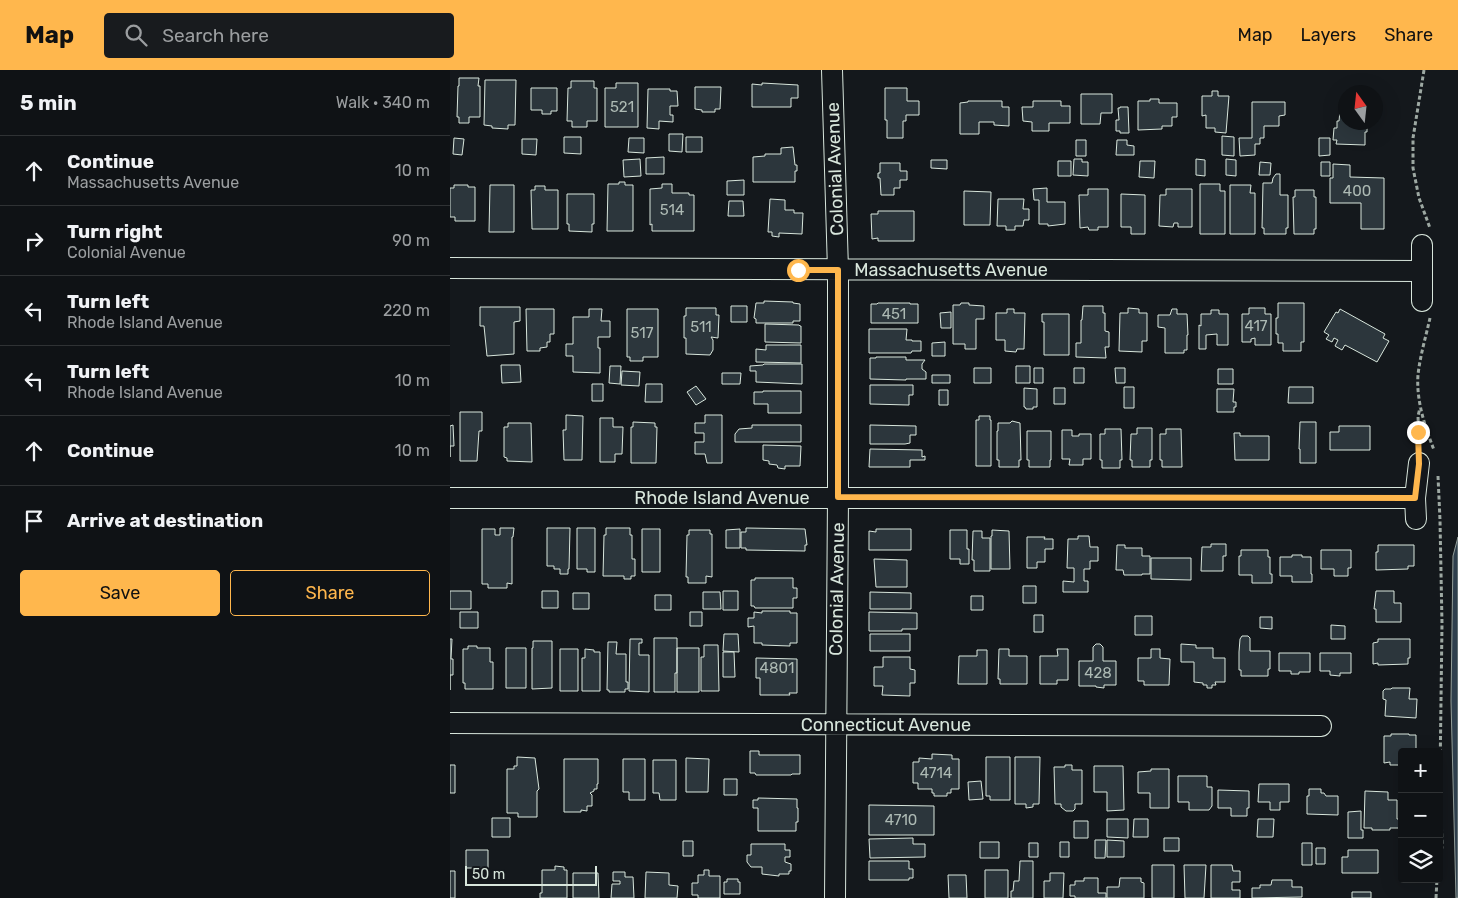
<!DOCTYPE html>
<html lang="en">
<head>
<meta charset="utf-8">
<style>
	:root { --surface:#0f1215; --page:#181b1e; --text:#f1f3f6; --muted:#9b9ea0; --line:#2f3234; --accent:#ffb74d }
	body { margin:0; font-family:Rubik,sans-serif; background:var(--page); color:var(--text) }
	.controls { position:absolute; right:15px; bottom:15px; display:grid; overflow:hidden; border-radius:5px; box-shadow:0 5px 20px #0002 }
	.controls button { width:45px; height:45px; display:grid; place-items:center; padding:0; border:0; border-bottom:1px solid var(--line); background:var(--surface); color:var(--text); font:25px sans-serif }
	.compass { position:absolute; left:888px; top:15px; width:45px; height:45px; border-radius:50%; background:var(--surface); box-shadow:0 5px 20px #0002; rotate:345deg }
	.scale { position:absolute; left:15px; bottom:12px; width:132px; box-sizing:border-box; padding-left:5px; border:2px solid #d8e6dc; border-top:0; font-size:14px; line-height:18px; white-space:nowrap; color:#d8e6dc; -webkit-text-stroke:4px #14181c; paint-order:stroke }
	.stop { position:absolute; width:15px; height:15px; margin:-11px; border:4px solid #ffb74d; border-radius:50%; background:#fff }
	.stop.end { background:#ffb74d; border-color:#fff; box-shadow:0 1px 5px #0008 }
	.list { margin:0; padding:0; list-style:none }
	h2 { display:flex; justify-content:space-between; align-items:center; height:65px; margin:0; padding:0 20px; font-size:21px }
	h2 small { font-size:16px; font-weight:400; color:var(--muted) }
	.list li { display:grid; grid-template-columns:32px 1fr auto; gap:15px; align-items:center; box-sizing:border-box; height:70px; padding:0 20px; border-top:1px solid var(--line) }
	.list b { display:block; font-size:19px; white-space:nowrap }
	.list p { margin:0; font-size:16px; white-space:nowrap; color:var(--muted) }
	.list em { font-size:16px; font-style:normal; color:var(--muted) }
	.actions { display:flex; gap:10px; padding:15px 20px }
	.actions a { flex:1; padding:11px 0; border:1px solid var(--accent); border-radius:5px; text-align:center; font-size:18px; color:var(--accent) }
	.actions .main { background:var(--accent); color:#111 }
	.icon { flex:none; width:28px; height:28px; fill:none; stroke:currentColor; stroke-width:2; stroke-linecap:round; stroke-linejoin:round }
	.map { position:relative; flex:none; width:1008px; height:828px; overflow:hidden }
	header { display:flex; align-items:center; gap:30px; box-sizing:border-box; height:70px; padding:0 25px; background:var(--accent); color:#111 }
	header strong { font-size:24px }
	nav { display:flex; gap:28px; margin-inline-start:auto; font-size:18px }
	.search { width:350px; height:45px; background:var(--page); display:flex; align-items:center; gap:12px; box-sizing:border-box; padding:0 18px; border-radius:5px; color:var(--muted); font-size:19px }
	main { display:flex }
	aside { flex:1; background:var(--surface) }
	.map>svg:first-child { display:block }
	.water { fill:#2f3f4d; stroke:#939e99 }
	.building { fill:#2c363c; stroke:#d8e6dc }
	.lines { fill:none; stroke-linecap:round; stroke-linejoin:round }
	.minor-casing { stroke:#d8e6dc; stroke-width:22 }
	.path { stroke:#9da8a2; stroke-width:3; stroke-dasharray:4 2.5; stroke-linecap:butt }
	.minor { stroke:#14181c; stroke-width:20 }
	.route { stroke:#ffb74d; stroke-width:6 }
	.labels { text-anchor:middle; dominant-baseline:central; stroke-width:4; stroke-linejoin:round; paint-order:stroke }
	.number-label { font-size:15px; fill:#adbab4 }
	.street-label { font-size:18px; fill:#d8e6dc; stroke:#14181c }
</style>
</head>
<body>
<header>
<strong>Map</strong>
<div class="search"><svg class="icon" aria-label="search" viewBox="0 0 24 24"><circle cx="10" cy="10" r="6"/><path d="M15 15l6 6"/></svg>Search here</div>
<nav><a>Map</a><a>Layers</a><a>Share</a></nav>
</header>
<main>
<aside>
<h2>5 min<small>Walk · 340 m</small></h2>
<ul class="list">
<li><svg class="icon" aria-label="ahead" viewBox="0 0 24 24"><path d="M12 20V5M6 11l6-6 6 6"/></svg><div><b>Continue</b><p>Massachusetts Avenue</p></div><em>10 m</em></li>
<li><svg class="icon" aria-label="right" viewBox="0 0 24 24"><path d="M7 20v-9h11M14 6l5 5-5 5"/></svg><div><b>Turn right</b><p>Colonial Avenue</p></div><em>90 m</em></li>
<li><svg class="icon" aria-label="left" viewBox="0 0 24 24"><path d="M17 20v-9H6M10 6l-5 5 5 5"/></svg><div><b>Turn left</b><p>Rhode Island Avenue</p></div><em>220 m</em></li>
<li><svg class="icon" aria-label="left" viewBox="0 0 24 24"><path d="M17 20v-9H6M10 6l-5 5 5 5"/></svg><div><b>Turn left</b><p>Rhode Island Avenue</p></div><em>10 m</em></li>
<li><svg class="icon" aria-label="ahead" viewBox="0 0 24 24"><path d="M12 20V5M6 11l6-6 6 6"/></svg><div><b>Continue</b></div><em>10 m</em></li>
<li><svg class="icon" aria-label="arrive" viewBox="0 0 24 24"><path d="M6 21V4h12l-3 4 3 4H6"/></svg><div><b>Arrive at destination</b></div></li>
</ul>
<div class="actions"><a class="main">Save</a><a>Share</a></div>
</aside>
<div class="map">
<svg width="1008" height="828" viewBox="0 0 1008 828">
	<rect width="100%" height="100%" fill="#14181c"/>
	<path class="water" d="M 1008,467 L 1008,828 L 1006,828 L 1001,631 L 1003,486 Z"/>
	<path class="building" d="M 9,8 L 29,8 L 28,16 L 30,16 L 30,47 L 19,47 L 19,53 L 9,53 L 9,47 L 7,47 L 8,16 L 9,16 Z
		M 35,10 L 66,10 L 65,55 L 58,55 L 58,59 L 42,58 L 42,56 L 34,55 Z
		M 121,11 L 144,11 L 144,18 L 147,18 L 147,51 L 137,51 L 137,57 L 122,57 L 122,51 L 117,51 L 118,18 L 121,18 Z
		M 166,13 L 188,13 L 188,57 L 155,57 L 155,18 L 166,18 Z
		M 312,13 L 348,15 L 348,28 L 341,28 L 341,37 L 302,37 L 302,14 L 312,15 Z
		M 245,17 L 271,17 L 270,39 L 265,39 L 265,42 L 252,42 L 252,40 L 245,39 Z
		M 81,18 L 107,18 L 107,41 L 101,41 L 101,44 L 92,44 L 92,40 L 81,40 Z
		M 435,18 L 457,18 L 457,31 L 469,31 L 469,45 L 456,45 L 456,51 L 453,51 L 453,68 L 437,68 L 437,50 L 435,50 Z
		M 198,19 L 220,19 L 220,21 L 227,21 L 228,36 L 220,36 L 220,45 L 223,45 L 223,52 L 209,51 L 209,59 L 197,58 Z
		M 762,21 L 768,21 L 768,26 L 779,26 L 776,63 L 765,62 L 765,58 L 756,58 L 756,45 L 752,46 L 752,26 L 762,26 Z
		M 631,24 L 662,24 L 662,43 L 651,43 L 650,54 L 631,54 Z
		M 700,29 L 709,29 L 709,33 L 727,33 L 727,47 L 722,47 L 722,56 L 712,56 L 712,59 L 688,60 L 688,31 L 700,31 Z
		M 518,31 L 552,31 L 552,37 L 559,37 L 559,56 L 544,55 L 544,52 L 529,52 L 529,64 L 510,64 L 510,33 L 518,32 Z
		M 583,31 L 611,31 L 611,36 L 620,36 L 620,53 L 599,53 L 599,61 L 582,61 L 582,52 L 573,51 L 572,37 L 583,37 Z
		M 802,32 L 835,32 L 835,45 L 829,46 L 829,56 L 814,56 L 814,68 L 810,68 L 810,74 L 805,74 L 805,85 L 790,86 L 789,68 L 802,68 Z
		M 670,37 L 678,37 L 679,63 L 670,63 L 670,61 L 666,61 L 666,50 L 669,50 L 668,38 L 670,38 Z
		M 890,41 L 896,41 L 896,52 L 914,52 L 914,57 L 917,57 L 917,62 L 915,62 L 915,75 L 886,74 L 887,70 L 883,70 L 884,58 L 887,58 L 887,51 L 889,51 Z
		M 219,64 L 233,64 L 232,82 L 219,81 Z
		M 772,66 L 784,67 L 784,86 L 772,85 Z
		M 114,67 L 131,67 L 131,84 L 114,83 Z
		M 236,67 L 252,67 L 252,82 L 236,82 Z
		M 4,68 L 14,69 L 12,85 L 3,84 Z
		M 179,68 L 194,68 L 194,83 L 178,82 Z
		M 869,68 L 880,68 L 880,85 L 869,86 Z
		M 72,69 L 87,69 L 86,85 L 72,84 Z
		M 626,70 L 636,70 L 636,86 L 626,86 Z
		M 667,70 L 677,70 L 677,75 L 684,76 L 684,85 L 666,85 Z
		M 343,77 L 345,95 L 347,95 L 347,101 L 345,101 L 345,112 L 303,112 L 303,87 L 315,86 L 315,84 L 331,84 L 331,78 Z
		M 214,87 L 214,104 L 196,104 L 196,88 Z
		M 190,89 L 191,106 L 174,107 L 173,90 Z
		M 624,89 L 632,89 L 632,92 L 638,92 L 638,106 L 623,105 Z
		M 746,89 L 755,90 L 755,106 L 746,105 Z
		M 776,89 L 786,90 L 786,106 L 776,105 Z
		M 481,90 L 497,90 L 497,99 L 481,98 Z
		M 608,91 L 621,91 L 621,106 L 608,106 Z
		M 690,91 L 705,91 L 704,108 L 689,107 Z
		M 810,92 L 821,93 L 820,105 L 809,105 Z
		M 871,92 L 880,92 L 880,106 L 871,106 Z
		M 430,93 L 450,93 L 450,101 L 457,101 L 457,110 L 450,110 L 450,118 L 444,118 L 444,125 L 431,125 L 430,108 L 428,108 L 428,103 L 430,103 Z
		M 883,94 L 900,95 L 900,107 L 934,108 L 934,159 L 911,159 L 911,133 L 880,133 L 880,108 L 883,108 Z
		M 826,104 L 830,104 L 830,125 L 838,125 L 838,158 L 836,158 L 836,164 L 814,164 L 814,158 L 812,158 L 813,113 L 822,113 L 823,108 Z
		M 294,110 L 294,125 L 277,125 L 277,111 Z
		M 169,112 L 175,112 L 175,115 L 183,115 L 183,161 L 157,161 L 158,114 L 169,114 Z
		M 212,114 L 222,114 L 222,123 L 239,123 L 239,125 L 244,125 L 244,161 L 202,161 L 202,154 L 200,155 L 200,119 L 212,118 Z
		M 750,114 L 770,114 L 770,121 L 775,121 L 775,164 L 750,164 Z
		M 4,115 L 18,115 L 18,117 L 25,117 L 25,151 L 5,151 L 5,147 L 0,147 L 0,118 L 4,118 Z
		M 40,115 L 64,115 L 64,162 L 39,162 Z
		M 780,115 L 801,115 L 800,123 L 805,123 L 805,164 L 780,164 Z
		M 85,116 L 95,116 L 95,120 L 108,120 L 108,159 L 82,159 L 81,120 L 85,120 Z
		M 597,118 L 597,132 L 615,132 L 615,154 L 598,156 L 598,154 L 589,154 L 589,130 L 584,130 L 583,119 Z
		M 638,119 L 658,119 L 658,157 L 648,157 L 648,160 L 639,160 L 638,157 L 630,158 L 629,125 L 638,125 Z
		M 716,119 L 742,119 L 742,157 L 728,157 L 728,153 L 724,153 L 723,157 L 709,156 L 710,125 L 716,125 Z
		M 845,120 L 864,120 L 864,127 L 866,127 L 866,159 L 864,159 L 864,164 L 844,164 L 843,127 L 845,127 Z
		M 514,121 L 541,122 L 540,155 L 514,155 Z
		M 117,124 L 144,124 L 144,154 L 142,154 L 142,162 L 119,161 L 119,154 L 117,154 Z
		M 671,124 L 695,125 L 695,164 L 681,164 L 681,157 L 671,157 Z
		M 320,129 L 335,130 L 335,140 L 344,140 L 344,143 L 353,143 L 352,164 L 329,163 L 329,167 L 322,166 L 322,162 L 318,162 Z
		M 548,129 L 574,129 L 573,139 L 579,139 L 579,150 L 574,150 L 573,156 L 565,156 L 565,160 L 556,160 L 556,156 L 547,156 Z
		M 279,131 L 293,131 L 294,146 L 278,146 Z
		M 428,141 L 464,141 L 464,171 L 428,171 L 428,168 L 422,169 L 421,144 L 428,144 Z
		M 314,231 L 343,232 L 343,233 L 350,234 L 350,251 L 343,251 L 343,253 L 306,253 L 306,249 L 304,248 L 306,233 L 314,233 Z
		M 428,233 L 460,233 L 460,234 L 468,234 L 468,253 L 421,253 L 421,234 L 427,234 Z
		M 511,233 L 519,233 L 519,235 L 534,236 L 534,249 L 526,249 L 526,279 L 515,279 L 515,274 L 503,274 L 503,235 L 510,235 Z
		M 828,233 L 854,233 L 854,272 L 851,272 L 851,281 L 833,281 L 833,273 L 828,273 L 828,264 L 826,264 L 826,248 L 828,248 Z
		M 281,236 L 297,236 L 297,252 L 281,252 Z
		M 633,236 L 653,236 L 653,243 L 655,243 L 655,261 L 659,262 L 659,277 L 655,277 L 656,288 L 626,287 L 626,273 L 631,273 L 631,250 L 632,250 Z
		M 30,237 L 70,237 L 70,251 L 64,252 L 64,284 L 37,286 L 34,256 L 30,256 Z
		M 236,238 L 266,238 L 266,245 L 269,245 L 268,268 L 261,267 L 263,270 L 263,280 L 260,285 L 236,284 L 236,268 L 234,268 L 234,246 L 236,246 Z
		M 678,238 L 689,239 L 689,243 L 697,243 L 697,271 L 692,271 L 692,282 L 669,281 L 670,243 L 678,243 Z
		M 799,238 L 815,238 L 815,244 L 821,244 L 821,275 L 805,275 L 805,268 L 801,269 L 801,272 L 792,272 L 792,244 L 799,244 Z
		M 76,239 L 104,239 L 104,264 L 100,264 L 100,272 L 97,272 L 97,277 L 90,278 L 90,281 L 77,281 Z
		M 139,239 L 152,239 L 151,251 L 160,251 L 160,267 L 148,267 L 148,278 L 150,278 L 150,303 L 123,302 L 123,286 L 116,286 L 116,274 L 123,274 L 123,247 L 139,247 Z
		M 177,239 L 208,239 L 208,287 L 193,287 L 193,291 L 180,291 L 180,287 L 177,287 Z
		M 557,239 L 564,239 L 564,243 L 575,243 L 574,279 L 567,279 L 566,282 L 555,281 L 555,270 L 546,270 L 546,243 L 557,243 Z
		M 722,239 L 727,239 L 727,244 L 737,244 L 738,265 L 737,265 L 737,280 L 734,280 L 734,283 L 715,283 L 715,258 L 708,257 L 708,245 L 720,245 Z
		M 890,239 L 935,264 L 933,268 L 939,271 L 927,292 L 895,275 L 892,280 L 885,276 L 888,270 L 884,268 L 882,272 L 876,269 L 879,265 L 874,262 L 886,242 L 888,243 Z
		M 761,240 L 769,240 L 769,244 L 778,244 L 778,275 L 767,275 L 767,264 L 756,265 L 756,279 L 749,279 L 749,255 L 751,256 L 751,244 L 761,244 Z
		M 501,242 L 501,258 L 491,258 L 490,243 Z
		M 592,244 L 619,244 L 619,285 L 594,285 L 594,252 L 592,252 Z
		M 315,254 L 349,255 L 350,256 L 351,256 L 351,273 L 315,272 Z
		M 419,259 L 457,259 L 456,270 L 462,270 L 462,271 L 471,271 L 471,281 L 462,281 L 461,283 L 419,283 Z
		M 495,272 L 495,286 L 482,286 L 482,273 Z
		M 316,275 L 351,275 L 351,293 L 306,292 L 306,279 L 316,280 Z
		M 426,287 L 456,287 L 456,290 L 475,290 L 472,294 L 472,299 L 476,302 L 476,309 L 456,309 L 456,310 L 420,309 L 420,288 L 426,288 Z
		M 314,294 L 352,294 L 352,314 L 306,312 L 306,301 L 300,301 L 300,296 L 313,295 Z
		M 51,295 L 70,295 L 71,312 L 52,313 Z
		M 160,296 L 171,296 L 170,314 L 159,313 Z
		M 566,296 L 580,296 L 580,313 L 566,313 Z
		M 524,298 L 541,298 L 541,313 L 524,313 Z
		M 584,298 L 593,298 L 593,313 L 584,313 Z
		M 624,298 L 634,298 L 634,313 L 624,313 Z
		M 665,298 L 675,298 L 675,313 L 666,313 Z
		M 768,299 L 783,299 L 783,314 L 768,314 Z
		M 172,301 L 190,302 L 189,316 L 171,315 Z
		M 272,303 L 291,303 L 290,314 L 272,314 Z
		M 482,305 L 500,305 L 500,313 L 482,313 Z
		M 142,314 L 153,314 L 153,331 L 142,331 Z
		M 196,314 L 212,314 L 212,332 L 195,332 Z
		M 420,315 L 463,315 L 463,325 L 459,325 L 459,335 L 420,334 Z
		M 246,316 L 256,329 L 246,335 L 237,322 Z
		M 674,317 L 684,317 L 684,338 L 674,338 Z
		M 839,317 L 863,317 L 863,333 L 838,333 Z
		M 574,318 L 587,319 L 587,337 L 583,337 L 583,339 L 576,339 L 575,337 L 574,337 Z
		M 604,318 L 615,318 L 615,334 L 604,334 Z
		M 767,319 L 784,319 L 783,332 L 786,332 L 786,337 L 784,337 L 784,342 L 767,342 Z
		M 489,320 L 498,320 L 498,335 L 489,335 Z
		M 313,321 L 351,321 L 351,343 L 318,343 L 318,334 L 304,334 L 304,322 L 313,322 Z
		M 10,342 L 32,342 L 32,361 L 29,361 L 27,391 L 10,391 Z
		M 116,345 L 133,346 L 132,390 L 114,390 L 113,360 L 116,360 Z
		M 255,345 L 272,345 L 272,393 L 257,393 L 255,384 L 245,384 L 245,372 L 254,372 L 254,363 L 245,363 L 245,353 L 255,353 Z
		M 529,346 L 540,346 L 540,350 L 541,350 L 541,396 L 526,396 L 526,350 L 529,350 Z
		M 150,348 L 163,348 L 163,357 L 173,357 L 172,384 L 165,384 L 165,392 L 150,392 Z
		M 562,351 L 570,353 L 571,390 L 569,390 L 569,397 L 549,397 L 549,390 L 547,390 L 547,361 L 548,361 L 548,353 L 560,353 Z
		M 183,352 L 205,353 L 205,357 L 207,357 L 206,393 L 181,393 L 181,357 L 183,357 Z
		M 850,352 L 866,352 L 866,393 L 850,393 L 850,379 L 849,379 Z
		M 58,353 L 81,353 L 82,392 L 57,391 L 57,388 L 54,387 L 54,357 L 58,357 Z
		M 3,355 L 4,376 L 0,376 L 0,387 L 0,356 Z
		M 302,355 L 351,355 L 351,372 L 285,372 L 285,364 L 289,359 L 302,358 Z
		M 420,355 L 466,356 L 466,365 L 460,365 L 460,373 L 455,374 L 420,374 Z
		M 889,356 L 920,356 L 920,380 L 880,380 L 880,362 L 889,362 Z
		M 687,358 L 702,358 L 702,390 L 700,390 L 700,397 L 682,397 L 682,390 L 680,390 L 681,364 L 687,364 Z
		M 655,359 L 671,359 L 672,390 L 670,390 L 670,398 L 652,398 L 652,390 L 650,390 L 650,364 L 655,364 Z
		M 716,359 L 731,359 L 732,397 L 712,397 L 712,390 L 710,390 L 710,364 L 716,364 Z
		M 612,360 L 622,360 L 622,366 L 629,366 L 629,364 L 641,364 L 641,389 L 633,389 L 633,395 L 619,395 L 620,389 L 612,389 Z
		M 577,361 L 601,361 L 601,390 L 600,390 L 600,397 L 579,397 L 579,390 L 577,390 Z
		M 784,363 L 790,363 L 790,366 L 819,366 L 819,390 L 785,390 Z
		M 313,375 L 351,376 L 350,396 L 335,396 L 335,399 L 328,398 L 327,395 L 319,394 L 319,391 L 313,390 Z
		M 420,379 L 472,380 L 472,387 L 475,386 L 475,390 L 460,390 L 460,397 L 419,397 Z
		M 50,458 L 64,458 L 63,467 L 62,467 L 62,514 L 57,513 L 57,518 L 38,518 L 38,514 L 32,514 L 32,459 L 45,459 L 45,465 L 50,465 Z
		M 97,458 L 120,458 L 119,499 L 118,499 L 118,504 L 110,504 L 110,499 L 104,499 L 104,496 L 97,496 Z
		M 127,458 L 145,458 L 145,502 L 137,502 L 137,499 L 127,499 Z
		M 156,458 L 180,458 L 180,465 L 182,465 L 182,489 L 185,489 L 185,506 L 181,506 L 181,509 L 174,509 L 174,506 L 153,506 L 154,465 L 156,465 Z
		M 296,458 L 355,459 L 357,475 L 355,475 L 355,481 L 296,480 L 296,478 L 291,478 L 291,462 L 296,462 Z
		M 192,459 L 210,459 L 210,502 L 192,502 Z
		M 290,459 L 290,478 L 276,478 L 276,460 Z
		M 426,459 L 461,459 L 461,480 L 419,480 L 419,461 L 426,462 Z
		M 239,460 L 260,460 L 260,464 L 262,464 L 262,507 L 256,506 L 256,513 L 238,513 L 238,507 L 236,507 L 237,465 L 239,465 Z
		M 500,460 L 517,460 L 517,479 L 519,479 L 519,494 L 510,494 L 510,489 L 500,489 Z
		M 542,460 L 559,461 L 560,499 L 541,499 L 541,466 L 542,466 Z
		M 523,461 L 532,461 L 532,468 L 540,468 L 540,501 L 524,501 L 524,490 L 522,490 Z
		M 628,466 L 639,466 L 640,477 L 648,477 L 648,491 L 640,491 L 640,499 L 634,499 L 634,511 L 638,511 L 638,522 L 613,522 L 613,511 L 624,512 L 624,498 L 617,498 L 618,469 L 628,469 Z
		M 577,467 L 595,467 L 594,469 L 603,469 L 603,479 L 595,479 L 595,492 L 587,492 L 587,498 L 577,498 Z
		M 761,474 L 776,474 L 776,486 L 773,486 L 773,501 L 751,501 L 752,477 L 761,477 Z
		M 667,475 L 675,475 L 675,478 L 692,478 L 692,486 L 700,486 L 700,504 L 692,504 L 692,505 L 674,505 L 673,500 L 666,500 Z
		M 928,475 L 964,475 L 964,496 L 958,496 L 958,499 L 926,500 L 926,482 L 928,482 Z
		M 791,480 L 818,480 L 818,487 L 820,487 L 820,504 L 822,504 L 822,513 L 802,513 L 802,505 L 789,505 L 789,486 L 791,486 Z
		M 871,480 L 901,480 L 901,498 L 898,498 L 898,506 L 884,506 L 884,499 L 871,499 Z
		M 842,485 L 852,485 L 852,487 L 861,487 L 861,504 L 862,504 L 862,512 L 842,512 L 842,506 L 830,506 L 830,487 L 842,487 Z
		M 701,488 L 741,488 L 741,510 L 701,509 Z
		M 424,489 L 457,490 L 457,517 L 426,517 Z
		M 305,508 L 343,508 L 343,518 L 347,518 L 347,528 L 343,528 L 343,538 L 305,538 L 304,536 L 301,536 L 301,510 L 305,510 Z
		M 573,516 L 586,516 L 586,533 L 573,533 Z
		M 0,521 L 21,521 L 21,539 L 0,539 Z
		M 92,521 L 108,521 L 108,538 L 92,538 Z
		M 273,521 L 288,521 L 288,540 L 273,540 Z
		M 926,521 L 944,521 L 944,533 L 951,533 L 951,552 L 926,552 L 926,539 L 924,539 Z
		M 253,522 L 270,522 L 271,539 L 253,539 Z
		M 420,522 L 461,523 L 461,539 L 420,539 Z
		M 123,523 L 139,523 L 139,539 L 123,539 Z
		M 205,525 L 221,525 L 221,540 L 205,540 Z
		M 521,526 L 533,526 L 533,540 L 521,540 Z
		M 312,541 L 340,541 L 340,543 L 347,543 L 347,573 L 340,573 L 340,576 L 312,575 L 312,573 L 304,573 L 304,556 L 298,557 L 298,548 L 304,548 L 304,542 L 312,543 Z
		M 10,542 L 28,542 L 28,558 L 10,558 Z
		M 240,542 L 252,542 L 252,556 L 240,556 Z
		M 419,542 L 467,543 L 467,559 L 452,559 L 452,561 L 419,561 Z
		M 584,545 L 593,545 L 593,562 L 584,562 Z
		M 685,546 L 702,546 L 702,565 L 685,565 Z
		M 810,547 L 822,547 L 822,559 L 810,558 Z
		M 881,555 L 895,556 L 895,569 L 881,569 Z
		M 274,564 L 288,564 L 289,582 L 273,581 Z
		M 420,564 L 460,564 L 460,581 L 420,581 Z
		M 792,566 L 798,566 L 800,568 L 800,581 L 820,581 L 820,599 L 818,599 L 818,606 L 791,606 L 791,600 L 789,600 L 789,582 L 790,569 Z
		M 204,568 L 227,568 L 227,603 L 225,603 L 225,622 L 204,622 Z
		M 0,569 L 2,569 L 1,589 L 3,589 L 3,605 L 0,605 L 0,620 Z
		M 180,569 L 192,569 L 192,573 L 189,573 L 189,585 L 199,585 L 199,622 L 179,621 Z
		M 928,569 L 960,569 L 960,588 L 958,588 L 958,594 L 928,595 L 928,593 L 923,594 L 923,573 L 928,572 Z
		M 83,571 L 102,571 L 102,618 L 82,619 L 82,578 L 83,578 Z
		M 158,572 L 167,572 L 166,584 L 176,584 L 176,612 L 178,612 L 178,619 L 175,619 L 175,622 L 159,622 L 159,620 L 157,620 Z
		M 646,574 L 650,574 L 653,577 L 653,591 L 666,591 L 666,615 L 654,615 L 654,618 L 646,617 L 646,616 L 629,616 L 629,591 L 643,591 L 643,577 Z
		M 731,574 L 746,575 L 746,578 L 763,578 L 763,588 L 775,588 L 775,612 L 765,612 L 766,615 L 762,615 L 762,618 L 757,618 L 757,615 L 753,615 L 753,613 L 744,612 L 744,592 L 731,592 Z
		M 254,575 L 268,575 L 269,621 L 251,621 L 251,587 L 254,587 Z
		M 18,576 L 27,576 L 27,578 L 40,578 L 40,592 L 43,592 L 43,619 L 15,619 L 15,613 L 13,613 L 13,579 L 18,579 Z
		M 56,578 L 76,578 L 76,618 L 56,618 Z
		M 227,578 L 249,578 L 249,622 L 227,622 Z
		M 110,579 L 128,579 L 128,621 L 110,621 Z
		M 135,579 L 144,580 L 144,582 L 150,582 L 150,621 L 132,621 L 132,588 L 135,588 Z
		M 549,579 L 559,579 L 559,586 L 577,586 L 577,614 L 550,614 L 550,609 L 548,609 Z
		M 607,579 L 618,579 L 618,610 L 607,610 L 607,614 L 590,614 L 590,586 L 608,586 Z
		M 701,579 L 710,579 L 710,588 L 720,589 L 719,615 L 694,615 L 694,611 L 688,611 L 688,588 L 701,588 Z
		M 527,580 L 537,580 L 537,614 L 508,614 L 509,586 L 527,586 Z
		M 273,582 L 284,582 L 285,607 L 273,607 Z
		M 829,583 L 860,583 L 860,602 L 849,602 L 849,604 L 841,604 L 841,601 L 829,601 Z
		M 870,583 L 901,583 L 901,603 L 890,603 L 890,606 L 880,605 L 880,601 L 870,601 Z
		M 433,587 L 460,587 L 460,599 L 465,600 L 465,613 L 460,613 L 460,626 L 432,625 L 433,616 L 424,616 L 424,597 L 433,597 Z
		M 306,588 L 347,589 L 347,623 L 339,623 L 340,625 L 310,625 L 310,608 L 306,608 Z
		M 942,618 L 960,618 L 959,629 L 967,629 L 966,648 L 935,646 L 936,630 L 933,629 L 933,621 L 935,619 L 941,619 Z
		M 941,664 L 959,664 L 959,665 L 966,665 L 966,682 L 952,682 L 952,695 L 940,695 L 940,692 L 934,693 L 934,666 L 941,666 Z
		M 300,681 L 309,681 L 309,685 L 350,685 L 350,704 L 342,704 L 341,705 L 306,705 L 305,703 L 300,703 Z
		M 482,684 L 502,685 L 502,689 L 509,689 L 509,719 L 501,719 L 501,723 L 497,723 L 497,726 L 484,726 L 484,723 L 482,723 L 482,719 L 468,719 L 468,713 L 463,713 L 463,692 L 469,692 L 469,688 L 482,689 Z
		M 67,687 L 85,688 L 89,719 L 87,721 L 87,747 L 68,747 L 68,743 L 57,743 L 57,699 L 64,699 L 64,696 L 67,696 Z
		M 536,687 L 560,687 L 560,730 L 540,730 L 540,726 L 536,726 Z
		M 565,687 L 590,687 L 589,734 L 583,734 L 583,737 L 576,738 L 576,734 L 565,734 Z
		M 236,688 L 259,689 L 258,722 L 236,722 Z
		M 114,689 L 148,689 L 148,714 L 147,714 L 147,719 L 144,719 L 144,721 L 140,723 L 142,725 L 142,736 L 137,736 L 137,741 L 131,740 L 131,742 L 114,742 Z
		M 173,689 L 195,689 L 195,730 L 179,730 L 179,722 L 173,722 Z
		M 203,690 L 226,690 L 226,730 L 210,730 L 209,723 L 203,723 Z
		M 0,695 L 5,695 L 5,723 L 0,723 Z
		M 615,695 L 622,695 L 622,700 L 632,700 L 632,734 L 625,734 L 625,739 L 623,741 L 616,741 L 611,737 L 611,734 L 605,734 L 604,697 L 615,697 Z
		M 644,696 L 673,696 L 674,740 L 657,741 L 657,722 L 644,722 Z
		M 701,699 L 719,699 L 719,738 L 700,738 L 700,723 L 688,723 L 688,702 L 701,701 Z
		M 728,706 L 757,706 L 757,717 L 762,717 L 762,736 L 759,740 L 739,740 L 739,732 L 728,732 Z
		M 274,709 L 287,709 L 287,725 L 274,725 Z
		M 531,711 L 533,729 L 519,730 L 518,712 Z
		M 809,714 L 839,714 L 839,732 L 830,732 L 830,740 L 820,740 L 820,732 L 808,732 Z
		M 859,719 L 871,719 L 871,723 L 874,723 L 876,726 L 888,726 L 888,745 L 857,744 L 857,726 L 859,726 Z
		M 768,720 L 799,721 L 799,738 L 797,738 L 797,746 L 781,746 L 781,738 L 768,738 Z
		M 915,721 L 938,722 L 938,730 L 947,730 L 947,749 L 952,749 L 952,758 L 940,758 L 940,760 L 922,760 L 922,758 L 914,758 Z
		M 308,728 L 347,729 L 347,738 L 348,738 L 348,752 L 346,752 L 346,761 L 308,761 L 308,738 L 303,738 L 303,730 L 308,730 Z
		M 419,735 L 484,736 L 484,765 L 419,765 Z
		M 911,741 L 911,760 L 913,760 L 913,768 L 898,768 L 898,742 Z
		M 42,748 L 60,748 L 60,767 L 42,767 Z
		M 657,749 L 678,749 L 678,768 L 657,767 Z
		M 684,749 L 698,749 L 698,767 L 683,767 Z
		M 808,749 L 824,749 L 823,767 L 807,767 Z
		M 624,751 L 638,751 L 638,768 L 624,768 Z
		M 463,768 L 463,774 L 475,774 L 475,787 L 420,788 L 419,769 Z
		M 714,768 L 729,768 L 729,781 L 714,781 Z
		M 645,770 L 656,770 L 655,788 L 645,788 Z
		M 657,770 L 674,771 L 674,787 L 657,787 Z
		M 233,771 L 243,771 L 243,786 L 233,786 Z
		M 530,772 L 549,772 L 549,788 L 530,788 Z
		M 610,772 L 619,772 L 619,787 L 610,787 Z
		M 579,773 L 588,773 L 588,787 L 579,787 Z
		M 852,773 L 862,773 L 862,795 L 852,795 Z
		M 301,774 L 335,774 L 335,780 L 340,780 L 340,787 L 335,787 L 335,792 L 341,794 L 341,801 L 339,801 L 339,804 L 329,804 L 329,806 L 312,804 L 312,797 L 301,797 L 297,792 L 297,785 L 301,785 Z
		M 866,778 L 875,778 L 875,794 L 866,794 Z
		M 16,780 L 38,780 L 38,798 L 16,798 Z
		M 898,780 L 928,780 L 928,803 L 892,803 L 892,787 L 898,787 Z
		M 419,791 L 459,791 L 459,799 L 463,799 L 463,808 L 459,808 L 459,810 L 419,810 Z
		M 570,791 L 583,791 L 583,828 L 561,828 L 561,821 L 563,821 L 564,811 L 569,811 Z
		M 702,795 L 724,795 L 724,828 L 702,828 Z
		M 734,795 L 756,795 L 754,828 L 735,828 Z
		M 761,795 L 782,795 L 783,801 L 790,801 L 790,812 L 782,812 L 782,820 L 790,820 L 790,828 L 761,828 Z
		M 105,796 L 114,797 L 114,800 L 117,800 L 117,828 L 90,828 L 90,823 L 92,823 L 92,800 L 105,800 Z
		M 254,800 L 259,800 L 259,806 L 270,806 L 270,828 L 248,828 L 248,825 L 242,825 L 242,813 L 248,813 L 248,805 L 254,805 Z
		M 535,800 L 558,800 L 558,828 L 535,828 Z
		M 0,801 L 5,801 L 5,828 L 0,828 Z
		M 163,802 L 175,802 L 175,807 L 183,807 L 184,828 L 161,828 L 162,814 L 170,814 L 170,811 L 163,811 Z
		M 196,802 L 219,803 L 219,815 L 228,816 L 227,828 L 195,828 Z
		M 123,803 L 148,803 L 149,828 L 123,828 Z
		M 600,803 L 614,803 L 613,828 L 594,828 L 594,811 L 600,811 Z
		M 498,805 L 516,805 L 517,828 L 499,828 Z
		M 634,808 L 648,808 L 648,823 L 656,823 L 656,828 L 625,828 L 625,826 L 620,826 L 620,815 L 625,815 L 625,811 L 634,811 Z
		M 670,808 L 691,808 L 691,812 L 694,813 L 694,828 L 657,828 L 657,817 L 669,817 Z
		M 277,809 L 288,809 L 288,812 L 290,812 L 290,824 L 274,824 L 274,812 L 277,812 Z
		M 822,810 L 842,810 L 842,817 L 852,817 L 852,827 L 802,828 L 802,818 L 810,818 L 810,815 L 821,815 Z
		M 902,822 L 921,822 L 921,828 L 902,828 Z"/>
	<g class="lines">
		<g class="minor-casing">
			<path id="minor" d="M 382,0 L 388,200 L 388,427 L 385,828
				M 972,175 L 972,231
				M 0,198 L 972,201
				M 0,428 L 965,428
				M 966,449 L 965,428 L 969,393
				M 0,653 L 871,656"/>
		</g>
		<path class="path" d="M 974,0 L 963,68 L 963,98 L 969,128 L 980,158
			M 980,248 C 976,266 970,286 968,305 C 966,330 975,357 984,380
			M 969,377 L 968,346 L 970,338
			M 988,406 L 990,450 L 992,554 L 990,707 L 992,776 L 989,798
			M 986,828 L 987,809"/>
		<use href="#minor" class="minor"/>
	</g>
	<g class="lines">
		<path class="route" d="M 348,200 L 388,200 L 388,427 L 965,428 L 969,394 L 968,362"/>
	</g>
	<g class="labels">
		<g class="number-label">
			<text x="172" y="37">521</text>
			<text x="907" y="121">400</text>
			<text x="222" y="140">514</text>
			<text x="444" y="244">451</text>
			<text x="806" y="256">417</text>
			<text x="251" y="257">511</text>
			<text x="192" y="263">517</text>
			<text x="327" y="598">4801</text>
			<text x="648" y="603">428</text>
			<text x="486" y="703">4714</text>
			<text x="451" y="750">4710</text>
		</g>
		<g class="street-label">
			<text transform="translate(385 99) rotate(-92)">Colonial Avenue</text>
			<text x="501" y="200">Massachusetts Avenue</text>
			<text x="272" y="428">Rhode Island Avenue</text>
			<text transform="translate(387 519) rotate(-89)">Colonial Avenue</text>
			<text x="436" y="655">Connecticut Avenue</text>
		</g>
	</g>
</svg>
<div class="controls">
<button>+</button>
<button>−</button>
<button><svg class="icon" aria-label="layers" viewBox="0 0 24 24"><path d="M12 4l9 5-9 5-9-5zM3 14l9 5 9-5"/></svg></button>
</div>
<svg class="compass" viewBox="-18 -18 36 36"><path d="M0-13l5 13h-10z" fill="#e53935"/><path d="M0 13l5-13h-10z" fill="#9b9ea0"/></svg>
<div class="scale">50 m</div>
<div class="stop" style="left:348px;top:200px"></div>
<div class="stop end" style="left:968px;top:362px"></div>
</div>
</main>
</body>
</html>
